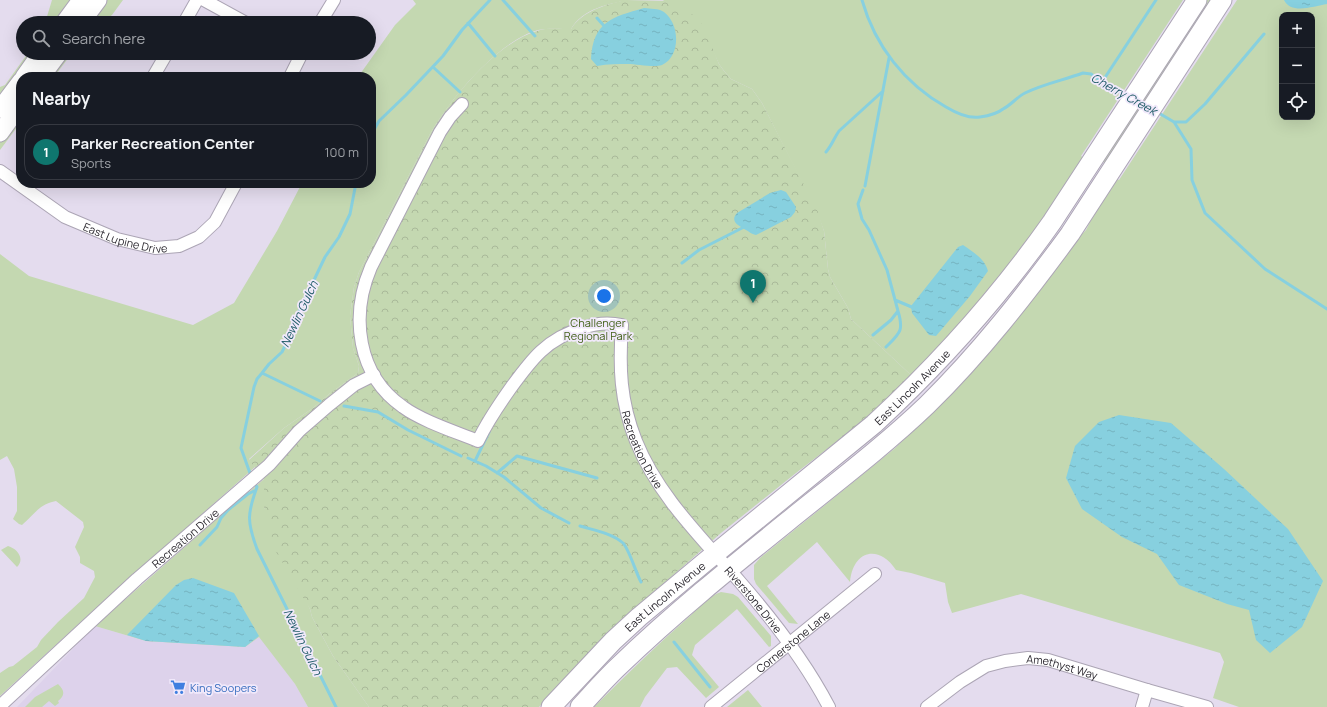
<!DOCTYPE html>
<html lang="en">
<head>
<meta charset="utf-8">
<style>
	:root { --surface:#171b24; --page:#20242c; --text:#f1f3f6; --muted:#9ea1a6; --line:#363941; --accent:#0f766e }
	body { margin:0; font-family:Manrope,sans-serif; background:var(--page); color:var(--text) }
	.controls { position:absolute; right:12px; top:12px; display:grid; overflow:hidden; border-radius:8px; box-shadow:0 4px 16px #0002 }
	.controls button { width:36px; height:36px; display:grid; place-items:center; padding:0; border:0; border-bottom:1px solid var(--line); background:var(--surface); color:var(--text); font:20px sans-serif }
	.you { position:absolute; left:604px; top:296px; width:14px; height:14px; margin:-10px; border:3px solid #fff; border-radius:50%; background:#1a73e8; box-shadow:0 0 0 6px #1a73e833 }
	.badge { display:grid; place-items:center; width:26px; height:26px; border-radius:50%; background:var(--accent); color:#fff; font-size:13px; font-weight:700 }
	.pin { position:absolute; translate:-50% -33px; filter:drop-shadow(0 1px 2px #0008) }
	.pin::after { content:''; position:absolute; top:21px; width:14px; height:12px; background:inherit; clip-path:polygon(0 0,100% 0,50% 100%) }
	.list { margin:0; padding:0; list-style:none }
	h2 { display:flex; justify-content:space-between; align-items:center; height:52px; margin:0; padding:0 16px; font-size:17px }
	h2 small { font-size:13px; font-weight:400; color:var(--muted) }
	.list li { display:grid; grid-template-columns:26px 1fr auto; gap:12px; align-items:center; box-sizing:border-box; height:56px; margin:0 8px 8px; padding:0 8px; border:1px solid var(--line); border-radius:16px }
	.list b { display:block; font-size:15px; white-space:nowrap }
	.list p { margin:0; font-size:13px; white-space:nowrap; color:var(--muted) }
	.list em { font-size:13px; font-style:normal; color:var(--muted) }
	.icon { flex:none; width:22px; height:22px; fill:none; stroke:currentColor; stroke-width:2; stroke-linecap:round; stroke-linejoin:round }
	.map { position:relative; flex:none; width:1327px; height:707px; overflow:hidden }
	.search { position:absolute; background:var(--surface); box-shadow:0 4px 16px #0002; left:16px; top:16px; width:360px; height:44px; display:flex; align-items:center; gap:10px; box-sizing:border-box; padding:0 14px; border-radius:22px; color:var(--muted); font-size:15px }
	.panel { position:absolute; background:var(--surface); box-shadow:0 4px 16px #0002; left:16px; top:72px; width:360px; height:116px; border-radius:16px }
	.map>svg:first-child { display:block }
	.built { fill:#ddd2eb }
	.grass { fill:#c4d8b1; fill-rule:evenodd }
	.park { fill:url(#park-crowns) }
	.water { fill:url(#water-ripples) }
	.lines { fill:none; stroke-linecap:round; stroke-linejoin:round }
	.stream { stroke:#87d0df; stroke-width:3 }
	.street-casing { stroke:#aca5b5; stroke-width:14 }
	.secondary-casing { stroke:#aca5b5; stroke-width:19 }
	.primary-casing { stroke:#aca5b5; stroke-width:21 }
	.street { stroke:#fff; stroke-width:12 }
	.secondary { stroke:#fff; stroke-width:17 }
	.primary { stroke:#fff; stroke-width:19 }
	.labels { text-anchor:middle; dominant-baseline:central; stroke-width:3.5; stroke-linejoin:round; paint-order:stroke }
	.street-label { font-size:11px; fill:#2b282f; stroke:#f1e9fb }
	.park-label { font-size:11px; fill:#426118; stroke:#f1e9fb }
	.shop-label { font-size:11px; fill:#366cbe; stroke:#f1e9fb; text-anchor:start }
	.water-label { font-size:12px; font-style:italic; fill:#225e69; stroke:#f1e9fb }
</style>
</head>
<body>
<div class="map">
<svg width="1327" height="707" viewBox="0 0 1327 707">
	<defs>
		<pattern id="park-crowns" width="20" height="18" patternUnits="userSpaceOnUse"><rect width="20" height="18" fill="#c4d8b1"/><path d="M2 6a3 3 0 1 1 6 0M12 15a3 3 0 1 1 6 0" fill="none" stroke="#a9b999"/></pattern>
		<pattern id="water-ripples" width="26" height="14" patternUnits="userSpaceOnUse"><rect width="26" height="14" fill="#87d0df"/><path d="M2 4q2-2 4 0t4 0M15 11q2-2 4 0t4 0" fill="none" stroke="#75b3c0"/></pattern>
	</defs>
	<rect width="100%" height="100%" fill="#e4dcee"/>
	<path class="built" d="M 95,626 L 146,641 L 259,636 L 295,684 L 308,707 L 17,707 Z"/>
	<path class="grass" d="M 52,0 L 73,0 L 56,23 L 45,23 Z
		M 103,0 L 123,0 L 112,15 L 102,23 L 89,23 Z
		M 413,0 L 631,0 C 610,3 582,9 571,29 C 561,29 548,28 538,30 C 498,41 450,99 430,134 L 359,272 L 354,287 L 350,316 L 353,348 L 359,366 L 358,373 L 329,394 L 313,408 L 284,428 L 249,459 L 255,467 L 83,620 L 0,696 L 0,673 L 9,667 L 13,666 L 37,647 L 41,640 L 58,622 L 84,598 L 95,577 L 94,571 L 80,563 L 80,557 L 75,547 L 84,527 L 83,522 L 56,501 C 39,504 35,514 22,525 L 19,524 L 13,519 L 17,511 L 17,487 L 14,469 L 7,456 L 0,460 L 0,254 L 29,276 L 193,325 L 234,303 L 277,231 L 302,183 L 371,183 L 371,77 L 358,77 L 395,25 L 416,4 Z
		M 663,0 L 1183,0 L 1081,156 L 1084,158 L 1016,257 L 975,307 L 912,376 L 851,319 L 848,308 L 830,277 L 828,269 L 824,231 L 817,212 L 762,103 L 752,89 L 731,79 L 724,71 L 719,64 L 713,51 Z
		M 1206,0 L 1213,0 L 1107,164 L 1101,161 Z
		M 1237,0 L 1327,0 L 1327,707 L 1239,707 L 1213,698 L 1224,662 L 1220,653 L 1021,594 L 952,613 L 948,602 L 945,583 L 911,573 L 896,570 C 879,544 853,550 850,582 L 817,542 L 767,586 L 798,624 L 789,623 L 756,584 L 754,579 L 754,565 L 760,558 L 894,449 L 955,391 L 978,365 L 1074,242 L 1086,230 L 1094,214 L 1117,179 L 1119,180 ZM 1282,15 L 1312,15 L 1312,117 L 1282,117 Z
		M 28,53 L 34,53 L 0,97 L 0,87 L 5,85 Z
		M 66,53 L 72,53 L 54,77 L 49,77 Z
		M 21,114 L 21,122 L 0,150 L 0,142 Z
		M 264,479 L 264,507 L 310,609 L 312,617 L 333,656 L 369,707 L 308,707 L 295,684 L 259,637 L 245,647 L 146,641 L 95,626 L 212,523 Z
		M 8,546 C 18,549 25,559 17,567 L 1,550 Z
		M 721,592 L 733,594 L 738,597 L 771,636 L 771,646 L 769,647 L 737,609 L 695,645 L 692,655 L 719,687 L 706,698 L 677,667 L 667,668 L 645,697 L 640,707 L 594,707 C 625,676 657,645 690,616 C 699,608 709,596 721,592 Z
		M 58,684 C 65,691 65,695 58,701 L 59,703 L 55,706 L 49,701 L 42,707 L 25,707 L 35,697 Z
		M 748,690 L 762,707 L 727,707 Z"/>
	<path class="park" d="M 626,0 L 672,1 L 689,11 L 702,24 L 707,34 L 719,64 L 724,71 L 731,79 L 752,89 L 762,103 L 818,212 L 824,231 L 828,269 L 830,277 L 848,308 L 851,319 L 912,376 L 866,419 L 796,473 L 721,533 L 653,593 L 605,638 L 539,707 L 369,707 L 333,656 L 312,617 L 310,609 L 275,550 L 264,507 L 264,479 L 249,460 L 284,428 L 313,408 L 329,394 L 358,373 L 359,366 L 353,348 L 350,316 L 354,287 L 359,272 L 430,134 C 451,98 496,43 537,31 C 547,27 561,29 571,29 C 582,11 607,4 626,0 Z"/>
	<path class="water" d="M 1284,0 L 1327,0 L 1327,4 C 1314,6 1291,15 1284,0 Z
		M 644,8 C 651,9 658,8 664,12 C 680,24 681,56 662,65 C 654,68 637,64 628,64 C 618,64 608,64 597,66 L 591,59 C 593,22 612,17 644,8 Z
		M 781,190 L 786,192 L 796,207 L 795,212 L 791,217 L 756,235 C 751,234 750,232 746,230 C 740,226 729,222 737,213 L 770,193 Z
		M 963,245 C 973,252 985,259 988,271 L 970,296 L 936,336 L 929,335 L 912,313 L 911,306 L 958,247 Z
		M 1119,415 L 1171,423 L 1224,469 L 1288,529 L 1323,581 L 1302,627 L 1270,653 L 1256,640 L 1249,610 L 1227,604 L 1179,585 L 1157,554 L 1122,537 L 1082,509 L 1066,478 L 1075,446 L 1099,422 Z
		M 193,578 L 234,593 L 259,636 L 245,647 L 146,641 L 127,635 L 176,585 L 184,580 Z"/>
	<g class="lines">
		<path class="stream" d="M 503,0 L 535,36
			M 862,0 C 875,46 905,84 946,107 C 956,113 968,119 980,117 C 987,116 998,113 1003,109 C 1011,105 1017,97 1025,93 C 1043,84 1064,80 1083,73 L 1091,74 L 1102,82 L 1127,96
			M 597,18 L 605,27
			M 468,23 L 495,56
			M 433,67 L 460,92
			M 1102,82 L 1156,0
			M 1157,112 L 1174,122 L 1191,149 L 1192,180 L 1205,213 L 1265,269 L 1327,309
			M 1174,122 L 1186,122 L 1205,104 L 1264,34
			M 371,135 L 379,121 L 406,95 L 443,56 L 462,30 L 490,0
			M 826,152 C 832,145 834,138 839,131 L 883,91
			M 865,186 L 889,58
			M 863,190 L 858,204 L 862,219 L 869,230 L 887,270 L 898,311 L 891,320 L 873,335
			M 682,263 L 699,250 L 744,227
			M 895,300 L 914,308
			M 886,347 C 900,333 904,331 898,311
			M 262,373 L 320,401
			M 344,406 L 378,412 L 408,430 L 461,456
			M 468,458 L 486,466 L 504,477 L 541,508 L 569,523
			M 475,461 L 489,432
			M 497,473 L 517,456 L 597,478
			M 251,476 L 241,448 L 254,387 L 257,379 L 262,373 L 269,364 L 282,352 L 285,346 L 292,326 L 325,257 L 339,237 L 350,214 L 356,183
			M 254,482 L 257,487 C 247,514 247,522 257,549 L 336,707
			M 580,526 C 593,530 612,533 623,543 C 629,549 636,573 641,582
			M 200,545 L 217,527 L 221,518 L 228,510 L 248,494 L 254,491
			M 674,642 L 710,687"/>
		<g class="street-casing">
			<g id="street">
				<path d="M 204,0 L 246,23"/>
				<path d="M 184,23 L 197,0"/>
				<path d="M 320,23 L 334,0"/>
				<path d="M 153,77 L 167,53"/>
				<path d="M 290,77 L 302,53"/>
				<path id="s1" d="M 462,104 L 450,117 L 440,132 L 371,267 C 350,316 357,375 403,407 C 422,421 456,432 478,441 C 487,422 498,406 510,389 C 531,360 547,338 583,328 C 596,323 608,322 622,325 C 619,367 620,401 636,441 C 658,496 702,538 740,582 C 774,621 805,661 829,707"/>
				<path id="s2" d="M 0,171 L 65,217 L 117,239 L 155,248 L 179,246 L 199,237 L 215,222 L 236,183"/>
				<path id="s3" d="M 0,706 L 137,579 L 269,465 L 299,431 L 329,405 L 354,385 L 374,375"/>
				<path id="s4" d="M 711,707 L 875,574"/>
				<path id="s5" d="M 927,707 L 960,682 L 986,666 L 1005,661 L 1028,658 L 1048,660 L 1147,690 L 1207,707"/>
				<path d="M 1142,707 L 1147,690"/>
			</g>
		</g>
		<g class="secondary-casing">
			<path id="secondary" d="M 64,23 L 81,0
				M 81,23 L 98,0
				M 24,77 L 41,53
				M 41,77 L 59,53
				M 0,109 L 21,81
				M 0,133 L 21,104"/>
		</g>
		<g class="primary-casing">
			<g id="primary">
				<path id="s6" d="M 551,707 L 613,641 L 639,617 L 705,562 L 874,424 C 940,363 1000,296 1052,222 L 1197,0"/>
				<path d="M 580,707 C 593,693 606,678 620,665 C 673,614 730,568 787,522 C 834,484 883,447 927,405 C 980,353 1026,294 1070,234 L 1222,0"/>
			</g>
		</g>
		<use href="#street" class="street"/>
		<use href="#secondary" class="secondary"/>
		<use href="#primary" class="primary"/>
	</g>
	<defs>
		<g id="supermarket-bare" transform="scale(1.2)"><path d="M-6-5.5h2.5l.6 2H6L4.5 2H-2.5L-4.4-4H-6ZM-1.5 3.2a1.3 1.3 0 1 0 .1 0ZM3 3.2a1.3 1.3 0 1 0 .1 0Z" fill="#3f7fe0" stroke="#f1e9fb" stroke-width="2.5" paint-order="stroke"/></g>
	</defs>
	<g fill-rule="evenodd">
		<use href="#supermarket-bare" x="178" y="687"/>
	</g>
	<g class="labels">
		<g class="street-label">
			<text stroke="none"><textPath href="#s2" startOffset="144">East Lupine Drive</textPath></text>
			<text stroke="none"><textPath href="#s6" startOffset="483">East Lincoln Avenue</textPath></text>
			<text stroke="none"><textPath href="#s1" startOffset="752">Recreation Drive</textPath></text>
			<text stroke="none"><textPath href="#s3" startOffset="250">Recreation Drive</textPath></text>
			<text stroke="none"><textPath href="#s6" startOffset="159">East Lincoln Avenue</textPath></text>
			<text stroke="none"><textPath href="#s1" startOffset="940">Riverstone Drive</textPath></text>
			<text stroke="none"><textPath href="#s4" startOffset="105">Cornerstone Lane</textPath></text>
			<text stroke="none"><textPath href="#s5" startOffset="150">Amethyst Way</textPath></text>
		</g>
		<g class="park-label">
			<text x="598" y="322">Challenger<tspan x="598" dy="13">Regional Park</tspan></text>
		</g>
		<g class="shop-label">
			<text x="190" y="687">King Soopers</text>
		</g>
		<g class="water-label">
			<text transform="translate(1124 94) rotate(29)">Cherry Creek</text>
			<text transform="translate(299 314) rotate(-65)">Newlin Gulch</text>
			<text transform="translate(303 642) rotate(64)">Newlin Gulch</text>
		</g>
	</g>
</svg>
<div class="controls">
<button>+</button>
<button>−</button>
<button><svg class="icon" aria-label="locate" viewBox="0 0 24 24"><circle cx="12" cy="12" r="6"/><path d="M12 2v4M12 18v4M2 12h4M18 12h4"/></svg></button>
</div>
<div class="you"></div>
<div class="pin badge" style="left:753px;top:303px">1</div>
<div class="search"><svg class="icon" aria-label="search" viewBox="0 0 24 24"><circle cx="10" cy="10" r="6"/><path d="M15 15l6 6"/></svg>Search here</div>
<section class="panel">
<h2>Nearby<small></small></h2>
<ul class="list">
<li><span class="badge">1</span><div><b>Parker Recreation Center</b><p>Sports</p></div><em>100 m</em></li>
</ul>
</section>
</div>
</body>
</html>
